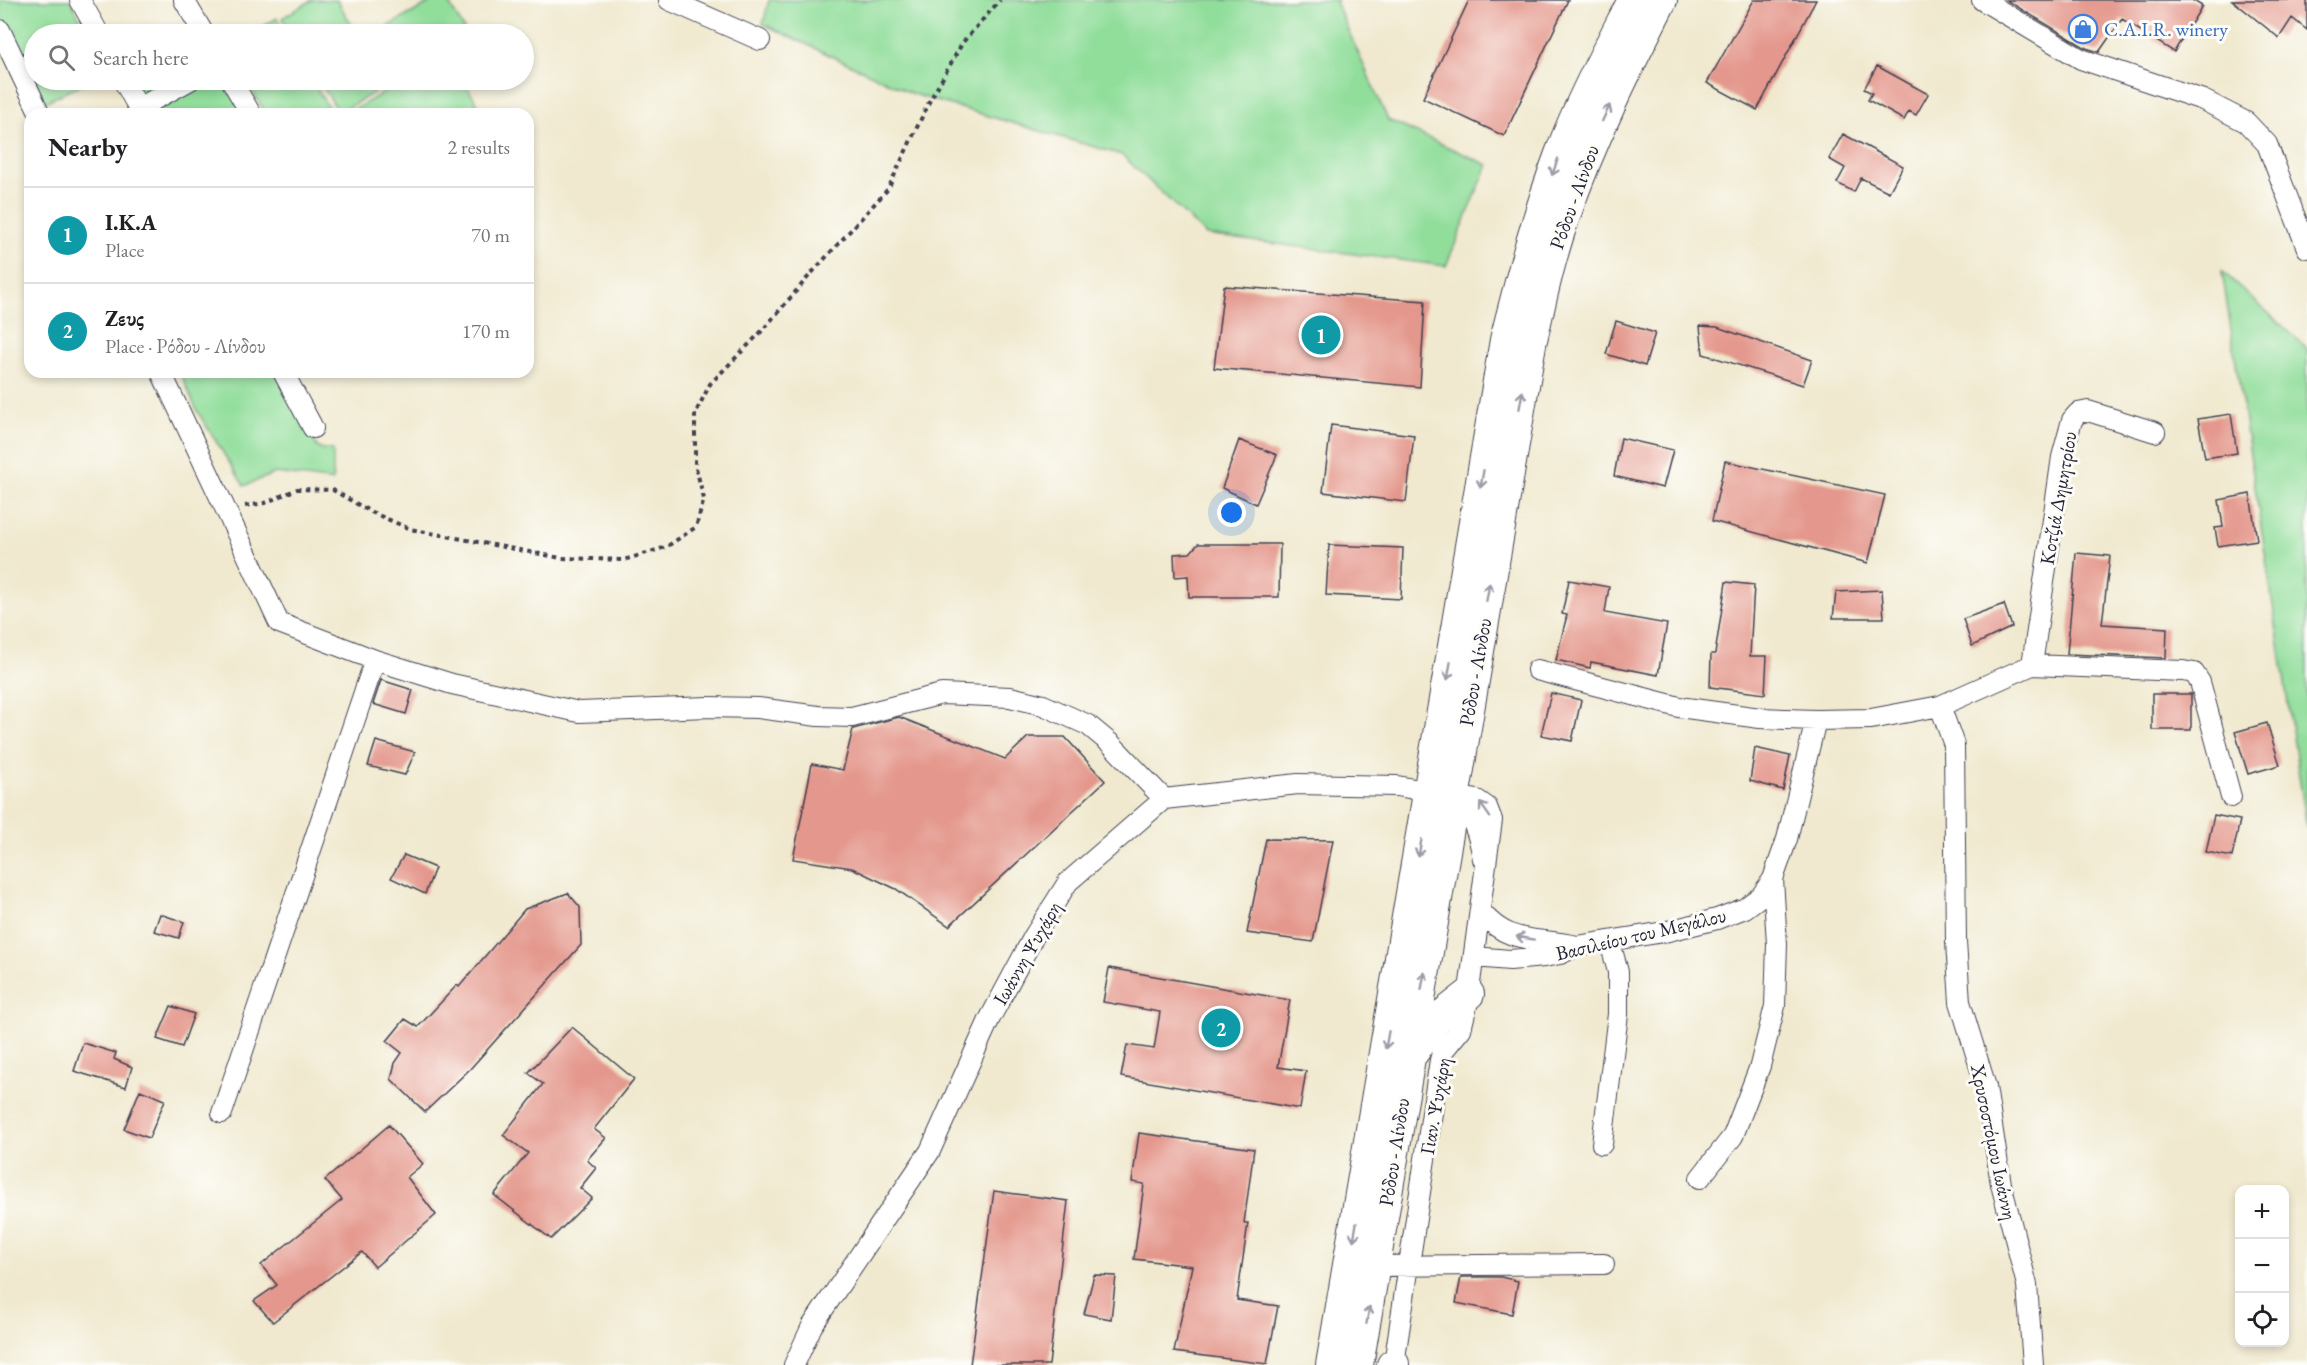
<!DOCTYPE html>
<html lang="en">
<head>
<meta charset="utf-8">
<style>
	:root { --surface:#fff; --page:#f2f2f2; --text:#202124; --muted:#757577; --line:#e0e0e0; --accent:#0b8043 }
	body { margin:0; font-family:"EB Garamond",serif; background:var(--page); color:var(--text) }
	.controls { position:absolute; right:18px; bottom:18px; display:grid; overflow:hidden; border-radius:12px; box-shadow:0 3px 9px #0003 }
	.controls button { width:54px; height:54px; display:grid; place-items:center; padding:0; border:0; border-bottom:2px solid var(--line); background:var(--surface); color:var(--text); font:30px sans-serif }
	.you { position:absolute; left:1232px; top:513px; width:21px; height:21px; margin:-15px; border:4px solid #fff; border-radius:50%; background:#1a73e8; box-shadow:0 0 0 9px #1a73e833 }
	.badge { display:grid; place-items:center; width:39px; height:39px; border-radius:50%; background:var(--accent); color:#fff; font-size:20px; font-weight:700 }
	.pin { position:absolute; translate:-50% -50%; border:3px solid #fff; box-shadow:0 2px 6px #0006 }
	.list { margin:0; padding:0; list-style:none }
	h2 { display:flex; justify-content:space-between; align-items:center; height:78px; margin:0; padding:0 24px; font-size:26px }
	h2 small { font-size:20px; font-weight:400; color:var(--muted) }
	.list li { display:grid; grid-template-columns:39px 1fr auto; gap:18px; align-items:center; box-sizing:border-box; height:96px; padding:0 24px; border-top:2px solid var(--line) }
	.list b { display:block; font-size:22px; white-space:nowrap }
	.list p { margin:0; font-size:20px; white-space:nowrap; color:var(--muted) }
	.list em { font-size:20px; font-style:normal; color:var(--muted) }
	.icon { flex:none; width:33px; height:33px; fill:none; stroke:currentColor; stroke-width:2; stroke-linecap:round; stroke-linejoin:round }
	.map { position:relative; flex:none; width:2307px; height:1365px; overflow:hidden }
	.search { position:absolute; background:var(--surface); box-shadow:0 3px 9px #0003; left:24px; top:24px; width:510px; height:66px; display:flex; align-items:center; gap:15px; box-sizing:border-box; padding:0 21px; border-radius:33px; color:var(--muted); font-size:22px }
	.panel { position:absolute; background:var(--surface); box-shadow:0 3px 9px #0003; left:24px; top:108px; width:510px; height:270px; border-radius:18px }
	.map>svg:first-child { display:block }
	.green { fill:#91de9b; stroke:#5a806b; stroke-width:1.5 }
	.building { fill:#e4978c }
	.lines { fill:none; stroke-linecap:round; stroke-linejoin:round }
	.street-casing { stroke:#414051; stroke-width:22 }
	.primary-casing { stroke:#414051; stroke-width:32 }
	.path { stroke:#414051; stroke-width:4; stroke-dasharray:4.5 4.5; stroke-linecap:butt }
	.street { stroke:#fff; stroke-width:20 }
	.primary { stroke:#fff; stroke-width:30 }
	.oneway { stroke:#9c9ca7 }
	.labels { text-anchor:middle; dominant-baseline:central; stroke-width:6; stroke-linejoin:round; paint-order:stroke }
	.shop-label { font-size:20px; fill:#366cbe; stroke:#fdfcf7; text-anchor:start }
	.street-label { font-size:20px; fill:#22223b; stroke:#fdfcf7 }
</style>
</head>
<body>
<div class="map">
<svg width="2307" height="1365" viewBox="0 0 2307 1365">
	<rect width="100%" height="100%" fill="#fdfcf7"/>
	<filter id="ink" filterUnits="userSpaceOnUse"><feTurbulence type="fractalNoise" baseFrequency=".0167" numOctaves="2"/><feDisplacementMap in="SourceGraphic" scale="12" xChannelSelector="R" yChannelSelector="G"/><feConvolveMatrix kernelMatrix="1 2 1 2 8 2 1 2 1" color-interpolation-filters="sRGB"/></filter>
	<filter id="wash" filterUnits="userSpaceOnUse"><feTurbulence type="fractalNoise" baseFrequency=".008" numOctaves="4" result="noise"/><feDisplacementMap in="SourceGraphic" scale="24" xChannelSelector="R" yChannelSelector="G"/><feGaussianBlur stdDeviation="1.35" result="paint"/><feColorMatrix in="noise" values="0 0 0 0 0 0 0 0 0 0 0 0 0 0 0 0 0 1.4 0 .05"/><feComposite in="paint" operator="in"/></filter>
	<g filter="url(#wash)">
		<rect width="100%" height="100%" fill="#f0e9cf"/>
		<path class="green" d="M 2,0 L 70,0 L 88,34 L 34,34 L 34,80 L 91,80 L 41,104 L 0,19 L 0,1 Z
			M 312,0 L 337,0 L 357,34 L 292,34 L 282,18 Z
			M 435,0 L 447,0 L 467,34 L 374,34 Z
			M 769,0 L 1338,0 L 1336,3 L 1388,120 L 1488,165 L 1446,266 L 1206,235 L 1122,155 L 913,94 L 763,24 Z
			M 277,18 L 286,34 L 249,34 Z
			M 129,80 L 224,80 L 245,114 L 148,114 Z
			M 246,80 L 312,80 L 332,114 L 266,114 Z
			M 319,80 L 384,80 L 387,85 L 339,113 Z
			M 406,80 L 463,80 L 484,114 L 346,114 Z
			M 2222,271 L 2307,348 L 2307,828 Z
			M 180,372 L 276,372 L 318,448 L 333,450 L 333,481 L 276,473 L 244,486 L 197,411 Z"/>
		<g id="blocks">
			<path class="building" d="M 1469,0 L 1568,0 L 1504,136 L 1423,98 Z
				M 1754,0 L 1816,0 L 1757,110 L 1707,83 Z
				M 2006,0 L 2192,0 L 2202,6 L 2174,52 L 2122,19 L 2099,52 L 2086,48 Z
				M 2232,0 L 2307,0 L 2307,30 L 2292,18 L 2279,38 Z
				M 1877,66 L 1928,94 L 1916,115 L 1909,111 L 1904,120 L 1868,100 L 1872,93 L 1864,89 Z
				M 1843,134 L 1903,166 L 1889,192 L 1861,178 L 1854,192 L 1837,183 L 1845,168 L 1829,159 Z
				M 1224,286 L 1425,301 L 1420,387 L 1214,368 Z
				M 1616,321 L 1655,333 L 1645,366 L 1606,354 Z
				M 1700,326 L 1717,327 L 1812,360 L 1803,385 L 1703,354 Z
				M 2231,414 L 2237,453 L 2205,458 L 2198,419 Z
				M 1331,425 L 1414,435 L 1406,502 L 1323,492 Z
				M 1621,438 L 1673,450 L 1663,488 L 1614,476 Z
				M 1239,440 L 1277,455 L 1256,504 L 1222,488 Z
				M 1725,461 L 1885,495 L 1868,563 L 1712,521 Z
				M 2250,494 L 2257,540 L 2218,546 L 2215,528 L 2223,527 L 2219,500 Z
				M 1198,544 L 1280,544 L 1279,597 L 1189,597 L 1188,576 L 1175,577 L 1174,554 L 1190,553 Z
				M 1329,545 L 1403,548 L 1401,599 L 1326,595 Z
				M 2076,553 L 2110,556 L 2102,624 L 2167,628 L 2166,658 L 2067,654 Z
				M 1569,580 L 1609,587 L 1605,613 L 1667,624 L 1658,675 L 1591,662 L 1590,668 L 1556,660 L 1567,615 L 1562,614 Z
				M 1726,582 L 1754,585 L 1750,656 L 1767,656 L 1765,694 L 1710,687 L 1711,654 L 1715,654 Z
				M 1882,590 L 1884,618 L 1833,618 L 1836,592 Z
				M 2004,604 L 2012,627 L 1972,646 L 1963,619 Z
				M 381,680 L 413,690 L 406,714 L 373,704 Z
				M 1551,693 L 1581,700 L 1572,741 L 1541,735 Z
				M 2152,694 L 2191,694 L 2191,730 L 2152,730 Z
				M 899,717 L 1005,759 L 1028,737 L 1065,737 L 1105,781 L 949,926 L 896,889 L 852,868 L 793,859 L 812,764 L 843,770 L 853,729 Z
				M 2267,723 L 2280,765 L 2248,774 L 2235,732 Z
				M 376,741 L 415,752 L 405,775 L 368,766 Z
				M 1755,748 L 1790,756 L 1783,790 L 1750,781 Z
				M 2214,815 L 2240,820 L 2232,857 L 2206,852 Z
				M 1266,839 L 1333,840 L 1313,942 L 1247,933 Z
				M 404,855 L 435,868 L 425,894 L 391,878 Z
				M 568,893 L 580,907 L 581,945 L 470,1069 L 425,1112 L 391,1079 L 395,1063 L 402,1053 L 387,1041 L 405,1019 L 418,1027 L 457,985 L 459,987 L 525,909 Z
				M 160,914 L 184,922 L 179,938 L 154,931 Z
				M 1109,968 L 1290,1000 L 1278,1067 L 1306,1071 L 1300,1109 L 1121,1077 L 1127,1045 L 1154,1049 L 1160,1012 L 1103,1002 Z
				M 171,1006 L 194,1014 L 182,1047 L 157,1039 Z
				M 572,1027 L 634,1079 L 594,1129 L 606,1138 L 587,1160 L 596,1168 L 580,1188 L 592,1198 L 551,1239 L 494,1195 L 528,1153 L 503,1135 L 543,1084 L 528,1073 Z
				M 83,1043 L 116,1053 L 114,1059 L 132,1067 L 126,1087 L 74,1071 Z
				M 140,1090 L 165,1100 L 149,1138 L 124,1129 Z
				M 389,1125 L 423,1164 L 407,1177 L 436,1215 L 375,1267 L 362,1252 L 273,1322 L 254,1301 L 277,1285 L 261,1265 L 342,1200 L 325,1180 Z
				M 1139,1133 L 1254,1149 L 1244,1223 L 1248,1223 L 1237,1300 L 1278,1306 L 1267,1364 L 1174,1352 L 1192,1266 L 1134,1259 L 1144,1184 L 1132,1182 Z
				M 994,1191 L 1068,1201 L 1049,1365 L 970,1365 Z
				M 1094,1275 L 1116,1276 L 1111,1319 L 1084,1314 Z
				M 1461,1277 L 1501,1277 L 1518,1281 L 1512,1314 L 1456,1303 Z"/>
		</g>
	</g>
	<g filter="url(#ink)">
		<use href="#blocks" fill-opacity="0" stroke="#414051" stroke-width="1.5"/>
		<g class="lines">
			<g class="street-casing">
				<path id="street" d="M 80,0 L 99,34
					M 184,0 L 204,34
					M 669,0 L 760,40
					M 1982,0 L 2081,59 L 2203,100 L 2246,122 L 2267,144 L 2307,248
					M 0,30 L 40,114
					M 123,80 L 142,114
					M 231,80 L 251,114
					M 139,108 L 190,80
					M 161,372 L 279,623 L 375,660 L 452,684 L 579,712 L 708,707 L 758,708 L 818,716 L 852,717 L 942,694 L 1010,697 L 1043,705 L 1088,725 L 1111,744 L 1164,799
					M 283,372 L 313,428
					M 2032,665 L 2062,457 L 2072,420 L 2078,413 L 2088,411 L 2155,432
					M 1537,670 L 1679,707 L 1760,718 L 1816,720 L 1871,719 L 1940,706 L 2032,665 L 2183,671 L 2194,673 L 2200,682 L 2231,797
					M 1940,706 L 1954,745 L 1956,942 L 1960,1002 L 1986,1087 L 2001,1184 L 2027,1285 L 2033,1365
					M 1454,795 C 1472,815 1479,833 1483,859
					M 1481,912 C 1511,947 1537,936 1577,946
					M 1474,957 L 1510,960 L 1544,957 L 1560,954 L 1577,946 L 1664,932 L 1717,919 L 1745,908 L 1761,896 L 1773,879 L 1787,839 L 1816,720
					M 222,1113 L 375,660
					M 1602,1144 L 1618,1014 L 1618,972 L 1610,942
					M 1700,1178 L 1733,1136 L 1760,1066 L 1775,1006 L 1777,944 L 1773,879
					M 1376,1266 L 1604,1264
					M 794,1365 L 812,1326 L 930,1151 L 989,1020 L 1034,936 L 1068,882 L 1164,799 L 1298,784 L 1397,786 L 1477,800 L 1487,807 L 1492,820 L 1467,1005 L 1461,1029 L 1443,1051 L 1440,1060 L 1394,1364"/>
			</g>
			<g class="primary-casing">
				<path id="primary" d="M 1414,1052 L 1437,1019 L 1469,994
					M 1331,1365 L 1505,340 C 1521,277 1537,215 1560,154 C 1580,101 1607,51 1633,0
					M 1358,1365 L 1531,344 C 1541,301 1550,258 1565,216 C 1591,141 1626,71 1662,0
					M 1392,1365 L 1394,1364"/>
			</g>
			<path class="path" d="M 245,506 L 265,503 L 297,489 L 333,490 L 369,511 L 410,529 L 561,558 L 624,560 L 666,547 L 696,527 L 704,499 L 695,464 L 695,414 L 710,384 L 761,332 L 809,276 L 888,189 L 929,102 L 963,42 L 1000,0"/>
			<use href="#street" class="street"/>
			<use href="#primary" class="primary"/>
		</g>
		<defs><path id="oneway-shaft" d="M-6 0H5M1.5-3L5.5 0L1.5 3" fill="none" stroke-width="1.6" stroke-linecap="round" stroke-linejoin="round" transform="scale(1.5)"/></defs>
		<g class="oneway">
			<use href="#oneway-shaft" transform="translate(1606 113) rotate(-65)"/>
			<use href="#oneway-shaft" transform="translate(1555 167) rotate(110)"/>
			<use href="#oneway-shaft" transform="translate(1521 400) rotate(-80)"/>
			<use href="#oneway-shaft" transform="translate(1482 479) rotate(100)"/>
			<use href="#oneway-shaft" transform="translate(1488 592) rotate(-80)"/>
			<use href="#oneway-shaft" transform="translate(1449 671) rotate(100)"/>
			<use href="#oneway-shaft" transform="translate(1485 810) rotate(-125)"/>
			<use href="#oneway-shaft" transform="translate(1420 848) rotate(100)"/>
			<use href="#oneway-shaft" transform="translate(1525 938) rotate(-170)"/>
			<use href="#oneway-shaft" transform="translate(1423 981) rotate(-80)"/>
			<use href="#oneway-shaft" transform="translate(1387 1040) rotate(100)"/>
			<use href="#oneway-shaft" transform="translate(1355 1232) rotate(100)"/>
			<use href="#oneway-shaft" transform="translate(1368 1315) rotate(-80)"/>
		</g>
	</g>
	<defs>
		<g id="shop-ring" transform="scale(1.5)"><circle r="9.5" fill="#fdfcf7" stroke="#3f7fe0" stroke-width="1.5"/><path d="M-5-2.5h2.3a2.7 3.5 0 0 1 5.4 0H5L5.5 6h-11ZM-1.5-2.5h3a1.5 2.3 0 0 0-3 0Z" fill="#3f7fe0"/></g>
	</defs>
	<g fill-rule="evenodd">
		<use href="#shop-ring" x="2083" y="29"/>
	</g>
	<g class="labels">
		<g class="shop-label">
			<text x="2104" y="29">C.A.I.R. winery</text>
		</g>
		<g class="street-label">
			<text transform="translate(1574 197) rotate(-70)">Ρόδου - Λίνδου</text>
			<text transform="translate(2058 498) rotate(-80)">Κοτζιά Δημητρίου</text>
			<text transform="translate(1475 672) rotate(-80)">Ρόδου - Λίνδου</text>
			<text transform="translate(1641 934) rotate(-13)">Βασιλείου του Μεγάλου</text>
			<text transform="translate(1027 953) rotate(-60)">Ιωάννη Ψυχάρη</text>
			<text transform="translate(1435 1106) rotate(-80)">Γιαν. Ψυχάρη</text>
			<text transform="translate(1994 1142) rotate(78)">Χρυσοστόμου Ιωάννη</text>
			<text transform="translate(1394 1152) rotate(-81)">Ρόδου - Λίνδου</text>
		</g>
	</g>
</svg>
<div class="controls">
<button>+</button>
<button>−</button>
<button><svg class="icon" aria-label="locate" viewBox="0 0 24 24"><circle cx="12" cy="12" r="6"/><path d="M12 2v4M12 18v4M2 12h4M18 12h4"/></svg></button>
</div>
<div class="you"></div>
<div class="pin badge" style="left:1321px;top:335px;background:#0f9aa8">1</div>
<div class="pin badge" style="left:1221px;top:1028px;background:#0f9aa8">2</div>
<div class="search"><svg class="icon" aria-label="search" viewBox="0 0 24 24"><circle cx="10" cy="10" r="6"/><path d="M15 15l6 6"/></svg>Search here</div>
<section class="panel">
<h2>Nearby<small>2 results</small></h2>
<ul class="list">
<li><span class="badge" style="background:#0f9aa8">1</span><div><b>Ι.Κ.Α</b><p>Place</p></div><em>70 m</em></li>
<li><span class="badge" style="background:#0f9aa8">2</span><div><b>Ζευς</b><p>Place · Ρόδου - Λίνδου</p></div><em>170 m</em></li>
</ul>
</section>
</div>
</body>
</html>
